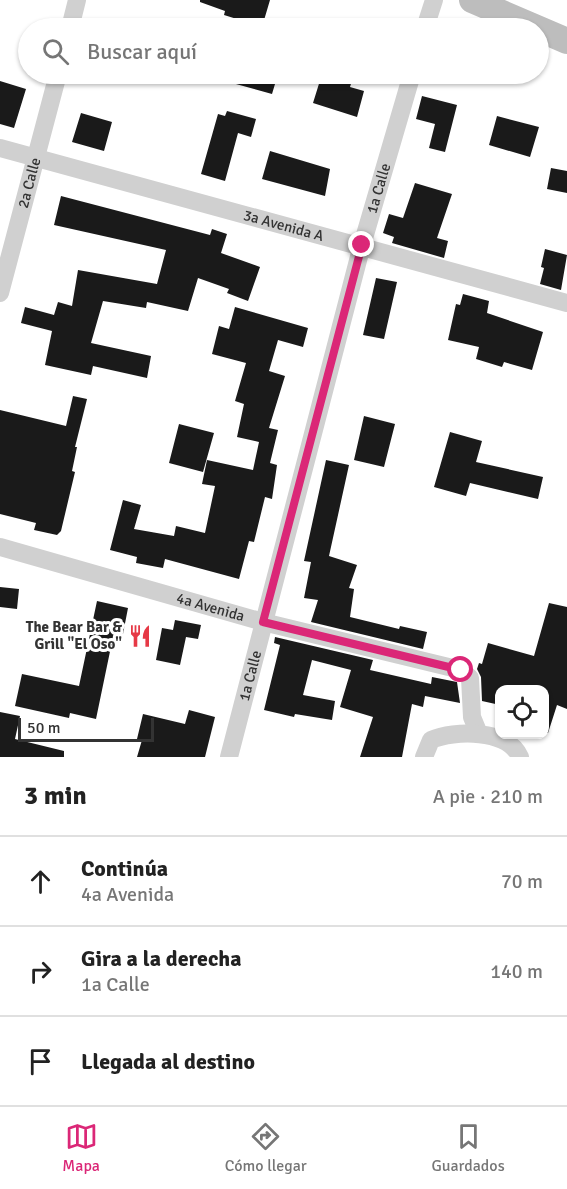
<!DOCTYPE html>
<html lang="es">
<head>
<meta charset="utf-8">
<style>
	:root { --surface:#fff; --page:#f6f6f6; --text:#222; --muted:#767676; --line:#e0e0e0; --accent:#db2777 }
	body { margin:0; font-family:Signika,sans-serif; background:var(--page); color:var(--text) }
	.controls { position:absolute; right:18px; bottom:18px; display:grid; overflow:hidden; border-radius:12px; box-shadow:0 2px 4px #0004 }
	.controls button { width:54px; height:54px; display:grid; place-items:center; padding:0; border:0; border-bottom:2px solid var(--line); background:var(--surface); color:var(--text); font:30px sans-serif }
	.scale { position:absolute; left:18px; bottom:15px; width:136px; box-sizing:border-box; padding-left:6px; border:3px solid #333; border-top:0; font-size:16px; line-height:21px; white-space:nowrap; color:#333; -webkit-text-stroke:4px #fff; paint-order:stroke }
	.stop { position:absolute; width:18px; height:18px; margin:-14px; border:4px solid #db2777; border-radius:50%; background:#fff }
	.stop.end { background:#db2777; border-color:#fff; box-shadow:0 2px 6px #0008 }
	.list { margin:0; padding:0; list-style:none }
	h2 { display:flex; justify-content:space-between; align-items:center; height:78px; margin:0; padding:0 24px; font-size:26px }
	h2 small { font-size:20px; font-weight:400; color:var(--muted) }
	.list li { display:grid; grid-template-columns:39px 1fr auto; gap:18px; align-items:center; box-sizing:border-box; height:90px; padding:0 24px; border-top:2px solid var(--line) }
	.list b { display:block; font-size:22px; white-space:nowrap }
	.list p { margin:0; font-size:20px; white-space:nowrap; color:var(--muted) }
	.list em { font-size:20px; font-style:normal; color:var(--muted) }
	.icon { flex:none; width:33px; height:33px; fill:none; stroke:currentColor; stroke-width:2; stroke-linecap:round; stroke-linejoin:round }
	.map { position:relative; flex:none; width:567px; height:757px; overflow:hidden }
	.search { position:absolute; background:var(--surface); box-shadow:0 2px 4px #0004; left:18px; right:18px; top:18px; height:66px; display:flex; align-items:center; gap:15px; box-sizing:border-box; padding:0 21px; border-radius:33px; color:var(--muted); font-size:22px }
	.sheet { height:348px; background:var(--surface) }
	nav { display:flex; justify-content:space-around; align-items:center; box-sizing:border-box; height:84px; border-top:2px solid var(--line); background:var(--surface); font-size:16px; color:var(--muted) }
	nav a { display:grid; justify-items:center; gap:3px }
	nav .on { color:var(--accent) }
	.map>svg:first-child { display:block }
	.building { fill:#1a1a1a }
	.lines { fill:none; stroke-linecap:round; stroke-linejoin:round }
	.street { stroke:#d0d0d0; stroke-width:18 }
	.secondary { stroke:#bdbdbd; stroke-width:26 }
	.route { stroke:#db2777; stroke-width:8 }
	.labels { text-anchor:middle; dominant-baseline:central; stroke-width:6; stroke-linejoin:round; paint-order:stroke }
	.street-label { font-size:15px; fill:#333; stroke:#fff }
	.poi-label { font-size:15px; font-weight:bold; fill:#333; stroke:#fff; text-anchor:end }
</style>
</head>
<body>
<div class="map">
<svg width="567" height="757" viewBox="0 0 567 757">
	<rect width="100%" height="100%" fill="#fff"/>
	<path class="building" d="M 200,0 L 270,0 L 262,27 L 224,15 L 225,11 L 200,2 Z
		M 215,74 L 278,74 L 272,94 L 214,78 Z
		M 322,74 L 354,74 L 350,87 L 364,91 L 357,117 L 313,103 Z
		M 0,81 L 26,89 L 14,128 L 0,124 Z
		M 422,96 L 457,105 L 445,152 L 429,148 L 435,124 L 416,119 Z
		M 227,111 L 256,119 L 251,137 L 238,133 L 225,181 L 201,174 L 218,114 L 225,116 Z
		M 81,113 L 112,122 L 104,151 L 72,142 Z
		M 497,116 L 539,127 L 530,157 L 489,145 Z
		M 270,151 L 330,169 L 325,196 L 262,179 Z
		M 551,168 L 567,171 L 567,193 L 547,189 Z
		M 415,183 L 452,194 L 437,238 L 448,241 L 444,258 L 392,243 L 394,237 L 383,233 L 389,214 L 403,218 Z
		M 61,196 L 210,235 L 212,229 L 227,234 L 221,253 L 260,267 L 248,301 L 227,293 L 229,289 L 198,278 L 188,311 L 147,302 L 146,308 L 103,301 L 91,343 L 151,356 L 147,378 L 93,366 L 91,375 L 45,365 L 52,331 L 21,323 L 25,307 L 54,315 L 58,302 L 72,306 L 78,270 L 157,284 L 166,250 L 54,225 Z
		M 545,249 L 567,255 L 561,290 L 540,284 L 544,268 L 541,267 Z
		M 376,278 L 397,282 L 384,339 L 363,335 Z
		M 463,294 L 489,301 L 487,313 L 543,332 L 532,370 L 504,362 L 502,367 L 476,359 L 479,347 L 448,340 L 456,304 L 460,305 Z
		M 235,307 L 308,328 L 303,347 L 278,340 L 269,371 L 285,376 L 269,428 L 278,430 L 270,463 L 277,465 L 272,499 L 265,497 L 254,542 L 249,541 L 239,579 L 165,559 L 163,568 L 136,563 L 137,557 L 110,550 L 123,500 L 141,505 L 134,529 L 174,536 L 176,526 L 205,533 L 215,486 L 202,484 L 207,460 L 253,470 L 259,442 L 237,437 L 244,404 L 235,401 L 246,363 L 212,354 L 219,326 L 229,329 Z
		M 73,396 L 87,399 L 75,447 L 77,447 L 72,471 L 75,472 L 61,531 L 57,535 L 34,530 L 36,523 L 0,514 L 0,410 L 66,426 Z
		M 364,416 L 395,424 L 384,467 L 354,460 Z
		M 179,424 L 214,433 L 203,472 L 169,463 Z
		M 450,432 L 482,441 L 476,462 L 543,477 L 538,499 L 470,483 L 466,496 L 434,487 Z
		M 326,460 L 349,465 L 329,556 L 357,565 L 349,588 L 354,589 L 350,617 L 399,629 L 400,626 L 427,632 L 423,649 L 311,622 L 318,600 L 304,598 L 311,562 L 304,561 Z
		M 0,587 L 19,589 L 17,609 L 0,607 Z
		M 97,601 L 128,608 L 122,639 L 113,637 L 96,719 L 70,713 L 69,718 L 15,706 L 22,674 L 79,686 Z
		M 549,603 L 567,607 L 567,709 L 557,705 L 548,733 L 544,732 L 544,690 L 500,690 L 500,705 L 482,701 L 481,677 L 477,669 L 479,663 L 482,664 L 488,643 L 534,656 Z
		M 175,620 L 201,625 L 198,639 L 186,637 L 180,665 L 156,660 L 162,628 L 173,630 Z
		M 275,637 L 373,660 L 370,670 L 431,684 L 432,677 L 457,682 L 460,703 L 425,696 L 423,707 L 412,704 L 402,757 L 360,757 L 373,717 L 340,707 L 351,670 L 312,660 L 303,695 L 335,701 L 332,720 L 295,714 L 294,717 L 264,710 L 280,645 L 274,643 Z
		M 189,710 L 215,717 L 205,757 L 137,757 L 142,740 L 137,739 L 143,714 L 185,724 Z
		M 0,712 L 20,716 L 15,739 L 64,751 L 64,757 L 0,757 Z"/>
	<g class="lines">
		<g class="street">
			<path d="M 70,28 L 77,0"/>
			<path d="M 425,28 L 434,0"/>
			<path id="s1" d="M 0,148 L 567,303"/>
			<path id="s2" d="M 0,293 L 58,74"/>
			<path id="s3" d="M 0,547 L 263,622 L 461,670 L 470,678 L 472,717 L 479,734"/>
			<path id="s4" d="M 229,757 L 362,245 L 412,74"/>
			<path d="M 424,757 L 431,740 C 454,730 508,729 520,757"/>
		</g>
		<path class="secondary" d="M 472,0 L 567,41"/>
	</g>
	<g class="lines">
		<path class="route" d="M 362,245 L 263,622 L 461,670"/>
	</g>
	<defs>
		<g id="restaurant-bare" transform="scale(1.8)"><path d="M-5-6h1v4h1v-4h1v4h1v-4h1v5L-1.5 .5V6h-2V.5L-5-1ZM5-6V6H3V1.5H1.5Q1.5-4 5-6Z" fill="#e63946" stroke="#fff" stroke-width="2.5" paint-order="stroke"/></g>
	</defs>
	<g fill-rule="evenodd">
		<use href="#restaurant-bare" x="140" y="636"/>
	</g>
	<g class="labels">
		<g class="street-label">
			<text stroke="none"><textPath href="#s2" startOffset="114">2a Calle</textPath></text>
			<text stroke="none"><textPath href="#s4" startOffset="588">1a Calle</textPath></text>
			<text stroke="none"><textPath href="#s1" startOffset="294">3a Avenida A</textPath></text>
			<text stroke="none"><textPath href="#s3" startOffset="219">4a Avenida</textPath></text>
			<text stroke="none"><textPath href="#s4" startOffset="84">1a Calle</textPath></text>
		</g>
		<g class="poi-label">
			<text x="122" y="627">The Bear Bar &amp;<tspan x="122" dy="17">Grill "El Oso"</tspan></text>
		</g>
	</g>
</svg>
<div class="controls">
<button><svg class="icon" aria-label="locate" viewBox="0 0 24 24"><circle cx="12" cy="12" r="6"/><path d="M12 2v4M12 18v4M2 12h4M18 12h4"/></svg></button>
</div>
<div class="scale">50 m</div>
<div class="stop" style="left:461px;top:670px"></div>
<div class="stop end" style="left:362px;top:245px"></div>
<div class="search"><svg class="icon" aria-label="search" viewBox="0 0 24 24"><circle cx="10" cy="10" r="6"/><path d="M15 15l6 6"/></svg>Buscar aquí</div>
</div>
<section class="sheet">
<h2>3 min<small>A pie · 210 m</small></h2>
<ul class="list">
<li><svg class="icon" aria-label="ahead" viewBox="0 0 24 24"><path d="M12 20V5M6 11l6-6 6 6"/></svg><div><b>Continúa</b><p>4a Avenida</p></div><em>70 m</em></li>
<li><svg class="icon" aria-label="right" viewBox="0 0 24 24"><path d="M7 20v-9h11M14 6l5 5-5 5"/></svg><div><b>Gira a la derecha</b><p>1a Calle</p></div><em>140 m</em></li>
<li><svg class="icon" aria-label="arrive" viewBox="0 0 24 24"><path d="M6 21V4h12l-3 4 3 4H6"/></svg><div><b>Llegada al destino</b></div></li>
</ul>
</section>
<nav>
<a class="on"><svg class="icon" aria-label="map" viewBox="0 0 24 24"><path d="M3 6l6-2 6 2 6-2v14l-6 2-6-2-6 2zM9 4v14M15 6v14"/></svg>Mapa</a>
<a><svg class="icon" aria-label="directions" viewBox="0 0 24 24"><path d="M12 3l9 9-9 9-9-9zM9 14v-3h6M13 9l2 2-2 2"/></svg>Cómo llegar</a>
<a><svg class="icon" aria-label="saved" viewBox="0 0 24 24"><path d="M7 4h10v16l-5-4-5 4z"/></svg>Guardados</a>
</nav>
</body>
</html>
